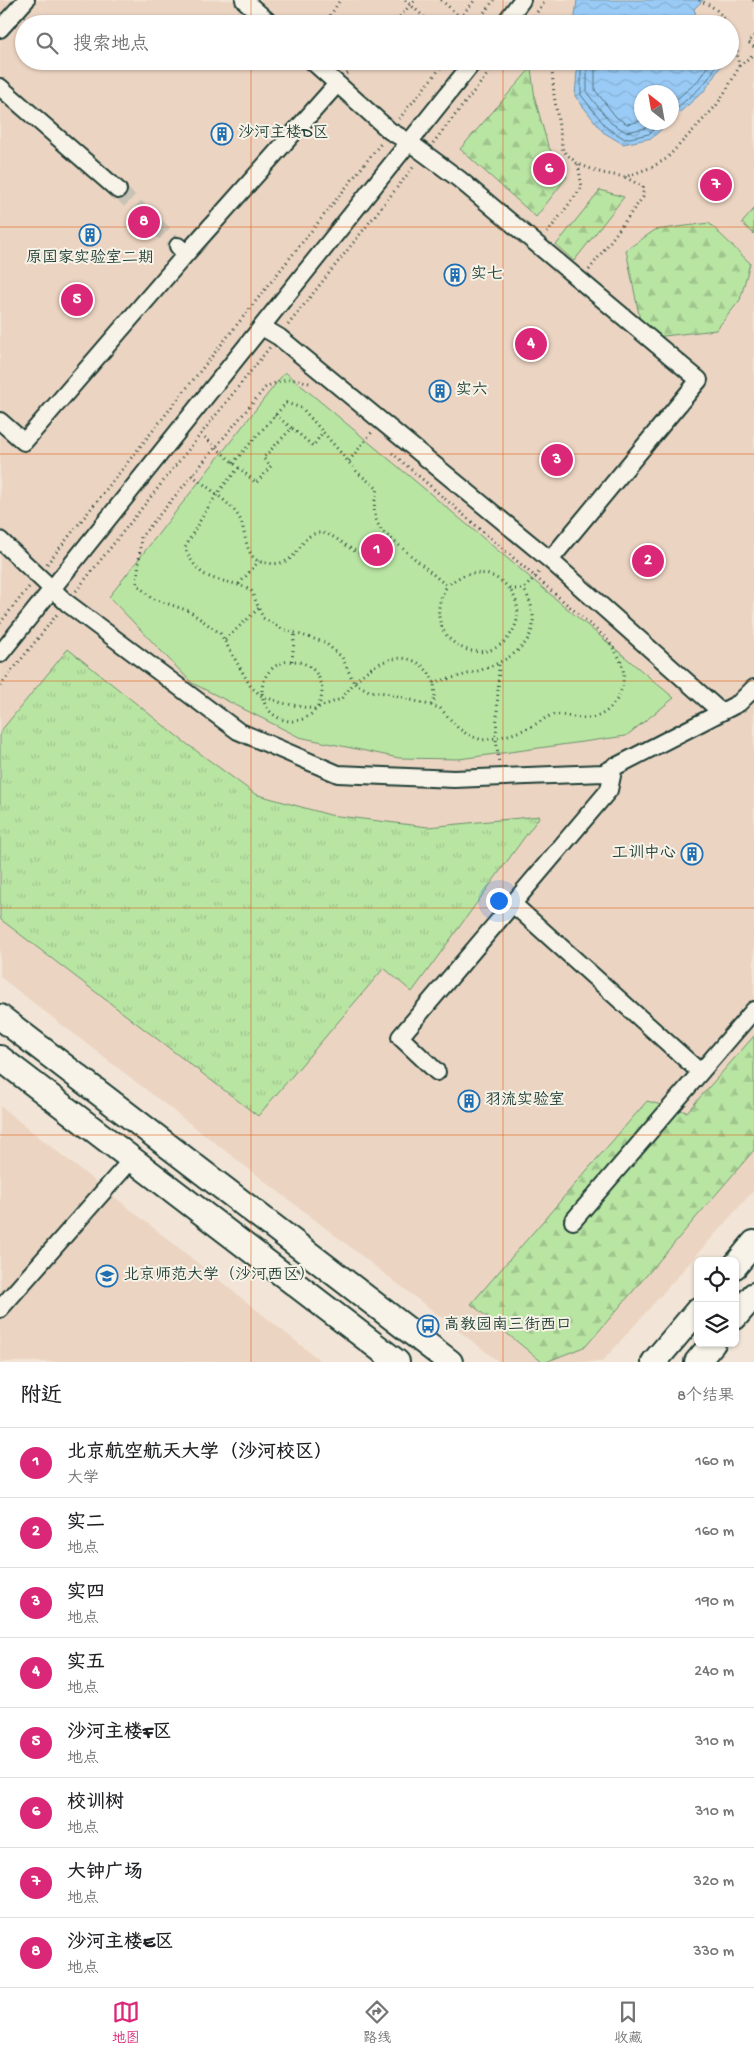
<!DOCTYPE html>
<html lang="zh">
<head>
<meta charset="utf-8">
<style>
	:root { --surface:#fff; --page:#f6f6f6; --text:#202124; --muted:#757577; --line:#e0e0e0; --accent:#db2777 }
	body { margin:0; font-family:"Gochi Hand","LXGW WenKai TC",sans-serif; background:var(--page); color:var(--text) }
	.controls { position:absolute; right:15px; bottom:15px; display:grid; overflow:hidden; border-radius:8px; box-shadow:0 1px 4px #0004 }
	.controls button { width:45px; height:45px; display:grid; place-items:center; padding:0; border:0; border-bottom:1px solid var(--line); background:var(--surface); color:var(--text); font:25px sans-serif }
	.compass { position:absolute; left:634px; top:85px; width:45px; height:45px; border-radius:50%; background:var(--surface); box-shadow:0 1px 4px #0004; rotate:329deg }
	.you { position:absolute; left:498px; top:900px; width:18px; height:18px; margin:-12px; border:4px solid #fff; border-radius:50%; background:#1a73e8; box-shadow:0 0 0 8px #1a73e833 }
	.badge { display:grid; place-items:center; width:32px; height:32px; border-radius:50%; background:var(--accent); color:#fff; font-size:16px; font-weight:700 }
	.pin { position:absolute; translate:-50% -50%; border:2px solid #fff; box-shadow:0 1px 5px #0006 }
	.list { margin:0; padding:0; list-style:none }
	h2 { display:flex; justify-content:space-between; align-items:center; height:65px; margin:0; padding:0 20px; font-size:21px }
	h2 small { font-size:16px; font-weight:400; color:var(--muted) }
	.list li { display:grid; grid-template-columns:32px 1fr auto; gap:15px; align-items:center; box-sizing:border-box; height:70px; padding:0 20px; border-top:1px solid var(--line) }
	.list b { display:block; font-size:19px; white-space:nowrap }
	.list p { margin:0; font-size:16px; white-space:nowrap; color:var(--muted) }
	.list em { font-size:16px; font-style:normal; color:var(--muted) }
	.icon { flex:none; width:28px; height:28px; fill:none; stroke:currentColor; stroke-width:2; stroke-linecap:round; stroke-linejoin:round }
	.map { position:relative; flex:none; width:754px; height:1362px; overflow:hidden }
	.search { position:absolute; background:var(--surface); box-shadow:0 1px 4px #0004; left:15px; right:15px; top:15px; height:55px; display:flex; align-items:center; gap:12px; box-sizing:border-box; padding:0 18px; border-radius:28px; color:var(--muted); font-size:19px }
	.sheet { height:625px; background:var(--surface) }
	nav { display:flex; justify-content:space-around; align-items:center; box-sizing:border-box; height:70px; border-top:1px solid var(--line); background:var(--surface); font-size:14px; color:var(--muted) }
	nav a { display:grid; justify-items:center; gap:2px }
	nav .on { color:var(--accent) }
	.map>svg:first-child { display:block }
	.built { fill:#ecd4c2; fill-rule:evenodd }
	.grass { fill:url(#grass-tufts); stroke:#6c916c }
	.forest { fill:url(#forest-firs); stroke:#6c916c }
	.park { fill:#b9e5a3; stroke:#6c916c }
	.water { fill:url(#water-waves); stroke:#6992a8 }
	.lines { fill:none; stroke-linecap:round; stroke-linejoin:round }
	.shore { stroke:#507682; stroke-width:1 }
	.street-tunnel { stroke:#c8c3b6; stroke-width:16; stroke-dasharray:16 8; stroke-linecap:butt }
	.street-casing { stroke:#1f3d34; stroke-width:20 }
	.secondary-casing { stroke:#1f3d34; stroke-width:28 }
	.path { stroke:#1f3d34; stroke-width:3; stroke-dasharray:1 4; stroke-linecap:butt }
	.street { stroke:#f7f3e8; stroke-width:16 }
	.secondary { stroke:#f7f3e8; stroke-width:24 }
	.grid { fill:none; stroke:#de580e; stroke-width:1; stroke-opacity:0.55 }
	.labels { text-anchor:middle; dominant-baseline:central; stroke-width:4; stroke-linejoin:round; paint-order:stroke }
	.poi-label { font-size:16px; fill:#1f3d34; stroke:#f7f3e8; text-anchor:start }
</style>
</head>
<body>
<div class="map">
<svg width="754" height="1362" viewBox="0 0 754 1362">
	<defs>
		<pattern id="grass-tufts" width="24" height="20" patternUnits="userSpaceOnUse" patternTransform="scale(1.25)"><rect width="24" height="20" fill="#b9e5a3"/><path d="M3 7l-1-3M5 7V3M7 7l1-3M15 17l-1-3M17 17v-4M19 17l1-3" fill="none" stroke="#9fc58d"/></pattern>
		<pattern id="forest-firs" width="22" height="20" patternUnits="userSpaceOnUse" patternTransform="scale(1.25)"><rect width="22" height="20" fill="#b9e5a3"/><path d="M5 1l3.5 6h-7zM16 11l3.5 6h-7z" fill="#9fc58d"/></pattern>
		<pattern id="water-waves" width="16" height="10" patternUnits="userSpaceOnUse" patternTransform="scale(1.25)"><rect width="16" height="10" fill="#9acbf6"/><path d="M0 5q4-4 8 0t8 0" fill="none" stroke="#84afd4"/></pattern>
	</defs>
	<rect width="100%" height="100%" fill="#f2e5d7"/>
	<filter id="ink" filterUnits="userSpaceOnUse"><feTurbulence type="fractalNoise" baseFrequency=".02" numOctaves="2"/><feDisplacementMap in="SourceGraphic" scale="10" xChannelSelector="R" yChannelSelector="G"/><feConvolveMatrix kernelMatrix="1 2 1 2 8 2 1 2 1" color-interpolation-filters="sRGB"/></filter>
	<g filter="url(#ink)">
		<path class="built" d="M 0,0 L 754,0 L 754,1190 L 602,1362 L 499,1362 L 0,977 ZM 24,24 L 730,24 L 730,61 L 24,61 ZM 642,92 L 672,92 L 672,122 L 642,122 Z
			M 0,1106 L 106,1190 L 322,1362 L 0,1362 Z"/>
		<path class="grass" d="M 754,209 L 754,234 L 742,223 Z
			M 68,649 L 183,741 L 255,794 L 330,815 L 428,827 L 540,816 L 412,992 L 384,968 L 258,1116 L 0,919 L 0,732 Z"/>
		<path class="forest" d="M 531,68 L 535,99 L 548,146 L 567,177 L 536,217 L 460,149 Z
			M 600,190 L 624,197 L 574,261 L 556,245 Z
			M 709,223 L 750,263 L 740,300 L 716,330 L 655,337 L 640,320 L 626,250 L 655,230 Z
			M 754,1036 L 754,1150 L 586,1346 L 546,1362 L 542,1362 L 471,1304 L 647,1101 L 687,1112 Z"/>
		<path class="park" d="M 285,372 L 674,698 L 626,736 L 459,759 L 399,758 L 299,737 L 192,683 L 109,597 Z"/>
		<path class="water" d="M 577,0 L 703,0 L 694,9 L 699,24 L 574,24 Z
			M 576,61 L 722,61 L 722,64 L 705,90 L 672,119 L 672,92 L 642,92 L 642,122 L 668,123 L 652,138 L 623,144 L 603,132 L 575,96 L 577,71 Z"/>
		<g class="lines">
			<path class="shore" d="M 581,61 L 581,95 L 607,128 L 625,139 L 649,134 L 661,122
				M 587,61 L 587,93 L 611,123 L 626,132 L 646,128 L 652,122
				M 595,61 L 595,90 L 616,117 L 627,124 L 642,121
				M 672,103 L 697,82 L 711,61
				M 672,112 C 687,98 712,83 717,61"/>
			<path class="street-tunnel" d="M 118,190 L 178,246"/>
			<g class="street-casing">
				<path id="street" d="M 244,0 L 271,24
					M 504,24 L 522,0
					M 0,29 L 26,0
					M 312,61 L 390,131 L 409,142 L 459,179 L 699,380 L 550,560
					M 0,87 L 118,190
					M 186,254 L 337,84
					M 262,327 L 279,337 L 550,560 L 721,712
					M 0,421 L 24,442 L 186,254 L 178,246
					M 0,540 L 67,603 L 238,731 L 338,774 L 454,779 L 603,773 L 739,703 L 754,688
					M 0,654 L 474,61
					M 513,904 L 700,1072
					M 437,1072 L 400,1037 L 609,790 L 614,766
					M 573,1221 L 754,1010
					M 0,1309 L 132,1159"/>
			</g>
			<g class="secondary-casing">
				<path id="secondary" d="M 0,1017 L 450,1362
					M 0,1058 L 397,1362
					M 735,1266 L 754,1243
					M 735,1317 L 754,1295
					M 654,1362 L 698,1310
					M 697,1362 L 713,1343"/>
			</g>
			<path class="path" d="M 405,0 L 432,24
				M 441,0 L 460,17 L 475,0
				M 699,0 C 710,5 722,11 726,24
				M 753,0 L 754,1
				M 325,24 L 340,0
				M 393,24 L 415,0
				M 475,24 L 494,0
				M 528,24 L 546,0
				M 754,36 L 748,42 L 754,47
				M 546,61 L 552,70 L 554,95 L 563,151 L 578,164 L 602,173 L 625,177 L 652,167 L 666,159 L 716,106 L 727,89 L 739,67 L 737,51 L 730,37
				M 739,66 L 754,54
				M 347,74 L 359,61
				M 399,119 L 446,61
				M 433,143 L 498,61
				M 547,233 L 582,187 L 578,164
				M 589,270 L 643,197 L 643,187 L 625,177
				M 288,325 L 415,165
				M 309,383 C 295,377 277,380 265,388 L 141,537 L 137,584 L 151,598 L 189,611 L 220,633 L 251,687 L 262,696 L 282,703 L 314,709 L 341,699 L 354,683 L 369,691 L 386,693 L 440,708 L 458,728 L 468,735 L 482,740 L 496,738 L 499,663
				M 275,415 L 292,428
				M 201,434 L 256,483 L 271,466 L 263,458 L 292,428 L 313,446 L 323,432 L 358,473 L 378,489 C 373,504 372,517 382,531 L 447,586 C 417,633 476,673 507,639 C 541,600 487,549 447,586
				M 392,453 L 606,638 C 612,646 618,654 622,664 C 628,685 616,711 595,717 C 580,721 563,713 553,715 C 547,716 541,722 536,724 C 523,731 510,735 496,738 L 499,763
				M 349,461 L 372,432
				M 233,463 L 286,403 L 302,408 L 323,432
				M 239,468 C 216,492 200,519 185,548 C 203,588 217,574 251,590 L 263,618 L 282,629 L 324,642 L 342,657 L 354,683 C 377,657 416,644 434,682 C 482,672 560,654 524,589
				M 192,475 C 206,487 232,503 240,519 C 246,532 245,558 261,562 C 304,572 295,532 321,533 C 336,534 348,550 362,554 C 366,555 370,554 374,555 L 391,538
				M 47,564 L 382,142
				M 239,584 L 259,561
				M 510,589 L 524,589 L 541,570
				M 76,591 L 270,347
				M 0,623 L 29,587
				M 225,640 L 260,607
				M262 691a30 30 0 1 1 60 0a30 30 0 1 1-60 0Z
				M 292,661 L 295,631
				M 0,686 L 58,613
				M 431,705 L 435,699 L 434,682"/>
			<use href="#street" class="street"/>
			<use href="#secondary" class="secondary"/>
		</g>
	</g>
	<path class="grid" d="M 251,0 L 251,24M 503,0 L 503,24M 251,61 L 251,1362M 503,61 L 503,1362M 0,227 L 754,227M 0,454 L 754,454M 0,681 L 754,681M 0,908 L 754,908M 0,1135 L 754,1135"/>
	<defs>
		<g id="building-ring" transform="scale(1.125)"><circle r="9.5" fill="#f7f3e8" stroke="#1f6fb2" stroke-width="1.5"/><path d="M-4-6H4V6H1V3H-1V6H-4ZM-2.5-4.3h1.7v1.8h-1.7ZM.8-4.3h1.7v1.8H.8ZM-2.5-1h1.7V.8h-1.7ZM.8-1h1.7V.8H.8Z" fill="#1f6fb2"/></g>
		<g id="university-ring" transform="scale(1.125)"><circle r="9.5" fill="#f7f3e8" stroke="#1f6fb2" stroke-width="1.5"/><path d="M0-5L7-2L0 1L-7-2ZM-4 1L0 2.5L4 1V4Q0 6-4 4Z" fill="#1f6fb2"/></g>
		<g id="bus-ring" transform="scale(1.125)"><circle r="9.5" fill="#f7f3e8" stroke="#1f6fb2" stroke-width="1.5"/><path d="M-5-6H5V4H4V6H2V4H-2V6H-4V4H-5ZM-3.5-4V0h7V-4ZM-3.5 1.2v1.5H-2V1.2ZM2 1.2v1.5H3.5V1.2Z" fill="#1f6fb2"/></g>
	</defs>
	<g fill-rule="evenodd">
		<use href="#building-ring" x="222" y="134"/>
		<use href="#building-ring" x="90" y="235"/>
		<use href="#building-ring" x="455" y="275"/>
		<use href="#building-ring" x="440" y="391"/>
		<use href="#building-ring" x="692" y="854"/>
		<use href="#building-ring" x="469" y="1101"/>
		<use href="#university-ring" x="107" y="1276"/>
		<use href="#bus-ring" x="428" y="1326"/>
	</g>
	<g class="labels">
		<g class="poi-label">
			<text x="238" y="134">沙河主楼D区</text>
			<text x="90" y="259" text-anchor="middle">原国家实验室二期</text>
			<text x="471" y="275">实七</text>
			<text x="456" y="391">实六</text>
			<text x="676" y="854" text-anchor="end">工训中心</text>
			<text x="485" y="1101">羽流实验室</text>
			<text x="123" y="1276">北京师范大学（沙河西区）</text>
			<text x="444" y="1326">高教园南三街西口</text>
		</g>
	</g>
</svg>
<div class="controls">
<button><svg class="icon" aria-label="locate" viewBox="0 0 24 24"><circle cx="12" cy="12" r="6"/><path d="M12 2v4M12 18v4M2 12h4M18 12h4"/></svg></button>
<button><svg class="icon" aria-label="layers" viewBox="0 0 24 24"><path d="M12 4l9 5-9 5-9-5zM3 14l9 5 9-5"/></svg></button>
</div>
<svg class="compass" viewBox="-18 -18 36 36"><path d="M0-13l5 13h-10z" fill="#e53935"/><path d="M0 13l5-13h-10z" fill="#757577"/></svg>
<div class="you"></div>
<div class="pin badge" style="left:377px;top:550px">1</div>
<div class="pin badge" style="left:648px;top:561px">2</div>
<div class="pin badge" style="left:557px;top:460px">3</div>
<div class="pin badge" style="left:531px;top:344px">4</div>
<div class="pin badge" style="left:77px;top:300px">5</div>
<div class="pin badge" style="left:549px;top:169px">6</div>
<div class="pin badge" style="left:716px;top:185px">7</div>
<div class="pin badge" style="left:144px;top:222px">8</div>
<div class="search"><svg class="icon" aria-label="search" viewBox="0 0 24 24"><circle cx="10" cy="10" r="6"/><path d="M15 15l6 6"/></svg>搜索地点</div>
</div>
<section class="sheet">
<h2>附近<small>8个结果</small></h2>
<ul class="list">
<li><span class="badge">1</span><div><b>北京航空航天大学（沙河校区）</b><p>大学</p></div><em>160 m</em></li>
<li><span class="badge">2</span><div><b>实二</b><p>地点</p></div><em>160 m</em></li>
<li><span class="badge">3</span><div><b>实四</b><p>地点</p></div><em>190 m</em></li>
<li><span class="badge">4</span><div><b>实五</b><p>地点</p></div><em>240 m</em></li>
<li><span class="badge">5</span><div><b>沙河主楼F区</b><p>地点</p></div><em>310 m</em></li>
<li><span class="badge">6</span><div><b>校训树</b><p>地点</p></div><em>310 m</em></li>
<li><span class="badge">7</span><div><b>大钟广场</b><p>地点</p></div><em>320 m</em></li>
<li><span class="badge">8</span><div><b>沙河主楼E区</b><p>地点</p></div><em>330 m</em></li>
</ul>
</section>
<nav>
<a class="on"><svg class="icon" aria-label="map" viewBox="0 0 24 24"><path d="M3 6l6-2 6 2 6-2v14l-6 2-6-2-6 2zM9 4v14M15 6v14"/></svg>地图</a>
<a><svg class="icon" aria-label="directions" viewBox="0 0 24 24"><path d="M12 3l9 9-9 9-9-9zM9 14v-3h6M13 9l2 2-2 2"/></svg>路线</a>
<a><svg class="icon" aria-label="saved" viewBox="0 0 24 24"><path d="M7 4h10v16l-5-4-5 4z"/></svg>收藏</a>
</nav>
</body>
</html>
